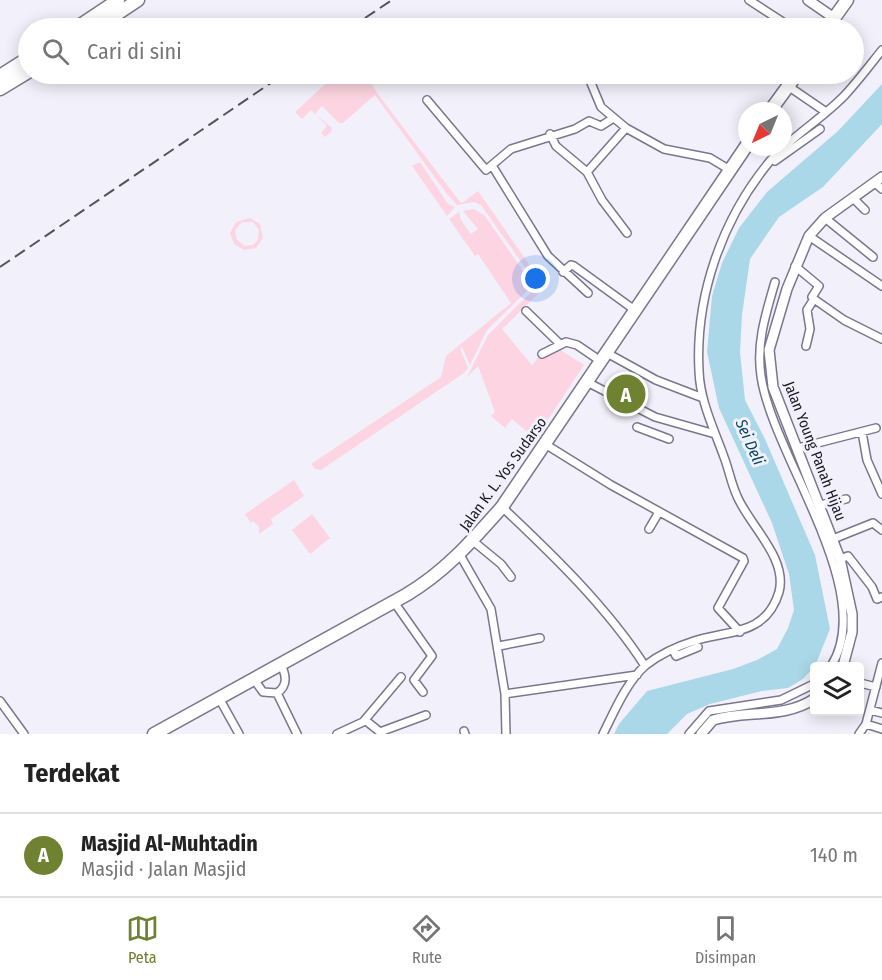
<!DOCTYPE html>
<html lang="id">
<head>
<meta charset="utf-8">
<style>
	:root { --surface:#fff; --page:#f2f2f2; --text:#222; --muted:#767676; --line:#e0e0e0; --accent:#6e8232 }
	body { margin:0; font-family:"Fira Sans Condensed",sans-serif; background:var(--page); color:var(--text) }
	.controls { position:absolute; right:18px; bottom:18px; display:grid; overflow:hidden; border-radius:6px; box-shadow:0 3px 15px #0003 }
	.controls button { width:54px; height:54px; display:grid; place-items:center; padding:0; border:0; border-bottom:2px solid var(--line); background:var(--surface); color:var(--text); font:30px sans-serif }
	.compass { position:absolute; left:738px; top:102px; width:54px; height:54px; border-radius:50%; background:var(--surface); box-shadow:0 3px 15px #0003; rotate:223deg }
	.you { position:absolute; left:536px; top:279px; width:21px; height:21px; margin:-15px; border:4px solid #fff; border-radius:50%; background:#1a73e8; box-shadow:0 0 0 9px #1a73e833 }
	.badge { display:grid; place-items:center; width:39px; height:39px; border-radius:50%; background:var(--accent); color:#fff; font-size:20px; font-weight:700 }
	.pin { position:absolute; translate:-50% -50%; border:3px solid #fff; box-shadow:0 2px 6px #0006 }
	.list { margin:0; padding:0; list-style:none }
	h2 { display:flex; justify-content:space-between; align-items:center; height:78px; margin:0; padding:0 24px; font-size:26px }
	h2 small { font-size:20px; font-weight:400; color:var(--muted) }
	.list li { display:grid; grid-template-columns:39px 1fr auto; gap:18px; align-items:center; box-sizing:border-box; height:84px; padding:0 24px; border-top:2px solid var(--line) }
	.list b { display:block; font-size:22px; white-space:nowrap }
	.list p { margin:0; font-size:20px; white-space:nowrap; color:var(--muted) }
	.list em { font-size:20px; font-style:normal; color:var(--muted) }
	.icon { flex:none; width:33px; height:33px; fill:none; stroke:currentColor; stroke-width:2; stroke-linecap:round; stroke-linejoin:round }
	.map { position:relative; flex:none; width:882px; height:734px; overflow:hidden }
	.search { position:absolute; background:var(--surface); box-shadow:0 3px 15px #0003; left:18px; right:18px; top:18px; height:66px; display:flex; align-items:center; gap:15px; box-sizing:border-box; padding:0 21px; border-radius:33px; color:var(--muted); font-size:22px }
	.sheet { height:162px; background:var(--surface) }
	nav { display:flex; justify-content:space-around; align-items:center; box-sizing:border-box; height:84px; border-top:2px solid var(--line); background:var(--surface); font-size:16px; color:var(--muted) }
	nav a { display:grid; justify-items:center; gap:3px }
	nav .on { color:var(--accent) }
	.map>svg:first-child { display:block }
	.green { fill:#fdd4e1; fill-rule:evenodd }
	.water { fill:#aad8e9 }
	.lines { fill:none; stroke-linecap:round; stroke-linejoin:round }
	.street-casing { stroke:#79768d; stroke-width:10 }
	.secondary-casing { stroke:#79768d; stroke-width:12 }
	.highway-casing { stroke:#79768d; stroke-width:15 }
	.street { stroke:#fff; stroke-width:7 }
	.secondary { stroke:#fff; stroke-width:9 }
	.highway { stroke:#fff; stroke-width:12 }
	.rail { stroke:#54535d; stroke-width:2; stroke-dasharray:12 6; stroke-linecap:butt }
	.labels { text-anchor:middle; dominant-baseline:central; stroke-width:6; stroke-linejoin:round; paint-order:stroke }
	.street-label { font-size:15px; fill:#1a1922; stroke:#f2f1fb }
	.water-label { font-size:16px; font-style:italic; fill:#044759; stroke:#f2f1fb }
</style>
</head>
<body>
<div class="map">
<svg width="882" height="734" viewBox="0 0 882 734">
	<rect width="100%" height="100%" fill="#f2f1fb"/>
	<path class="green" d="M 336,74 L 366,74 L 377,93 L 460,202 L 462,203 L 478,191 L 545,287 L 502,329 L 532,365 L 539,357 L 559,349 L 584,365 L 535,439 L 512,419 L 505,428 L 491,416 L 495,412 L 478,366 L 467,377 L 488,335 L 533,290 L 536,283 L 481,205 L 474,202 L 457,205 L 447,194 L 375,95 L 343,123 L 339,123 L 322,106 L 315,114 L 332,128 L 331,132 L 325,137 L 321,133 L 327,126 L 311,110 L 302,119 L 295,112 Z
		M 420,162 L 448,204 L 455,207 L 447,216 L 412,166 Z
		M 474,209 L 485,216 L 528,278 L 529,289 L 487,330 L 470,365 L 462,347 L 460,348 L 468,368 L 464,373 L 321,470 L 315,469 L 311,464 L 441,377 L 446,356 L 511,303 L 478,254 L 475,256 L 449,219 L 459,212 L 461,220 L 471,234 L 478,229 L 463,211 Z
		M 250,218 L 260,224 L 263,238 L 256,248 L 244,250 L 234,244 L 230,233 L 236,222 ZM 242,222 L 253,222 L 259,230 L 258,240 L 253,245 L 245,246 L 237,240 L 235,230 Z
		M 294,480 L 304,496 L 271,519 L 269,515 L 273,524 L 259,534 L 259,527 L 253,521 L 251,523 L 245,514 Z
		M 312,514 L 330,538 L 310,554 L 292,530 Z"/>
	<path class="water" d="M 882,84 L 882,124 L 823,187 L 779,217 L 750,259 L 742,315 L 740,352 L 745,400 L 765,439 L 815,555 L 830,629 L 815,666 L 803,679 L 788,688 L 762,691 L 710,704 L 687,714 L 667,734 L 614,734 L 619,724 L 647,691 L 733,669 L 757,660 L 777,649 L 788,628 L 794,610 L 789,574 L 772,523 L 719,408 L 707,352 L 712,296 L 722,263 L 739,228 L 767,192 L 838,131 Z"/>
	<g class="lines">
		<g class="street-casing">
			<path id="street" d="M 749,0 L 792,28
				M 591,83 L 601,107 L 626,128 L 664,149 L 710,158 L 730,170
				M 788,86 L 826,112
				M 427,100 L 486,170 L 511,149 L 575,129 L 589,121 L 601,126 L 612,119
				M 550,134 L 556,146 L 587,172 L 626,128
				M 775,161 L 820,129
				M 493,167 L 548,256 L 588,293
				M 587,172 L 602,200 L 627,233
				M 875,183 L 882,189
				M 853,198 L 865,210
				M 825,218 L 873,257
				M 809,236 L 882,286
				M 795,266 L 819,286 L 812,297 L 814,299 L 807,310 L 810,329 L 806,346
				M 563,272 L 571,265 L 574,266 L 636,311
				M 775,282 C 766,313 756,343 761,376 C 772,455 879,592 831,666
				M 814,299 L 844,320 L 882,339
				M 526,311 L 560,344
				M 607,353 L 656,380 L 703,398
				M 542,354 L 566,342 L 577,345 L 602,362
				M 587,382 L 655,417 L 715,434
				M 637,427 L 669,439
				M 862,432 L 867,460 L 882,494
				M 545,444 L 611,485 L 743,558 L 744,561 L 718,608 L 740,632
				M 798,448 L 876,428
				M 820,505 L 846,499
				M 502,507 C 553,555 607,607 645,666
				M 649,529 L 659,512
				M 833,539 L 873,523 L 882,530
				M 473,541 L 501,564 L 511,577
				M 460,555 L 491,609 L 505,694 L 506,734
				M 840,559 L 848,556 L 872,587 L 877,599 L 882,597
				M 394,602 L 432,656 L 414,680 L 423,692
				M 499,646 L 540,638
				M 673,650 L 676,656 L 698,647
				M 253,678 L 263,692 L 277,693 C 289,685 286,674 280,663
				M 860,683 L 876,687
				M 277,693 L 297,734
				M 505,694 L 637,675
				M 219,698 L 239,734
				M 0,701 L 24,734
				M 870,710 L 882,713
				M 365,720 L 380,732 L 426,715
				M 866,724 L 882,729
				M 464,731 L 465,734
				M 337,734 L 363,722 L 401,677
				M 603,734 C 614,712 627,681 646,665 C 659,655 678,646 694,641 C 728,630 766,636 779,592 C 788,558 749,525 737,496 C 731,483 729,470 724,457 C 714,429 700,401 699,371 C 695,296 722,219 770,161 C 792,136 822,119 845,95 C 858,81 870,65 882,50
				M 689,734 L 709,711 L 781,700 L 814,684
				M 859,734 L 866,724 L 882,663"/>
		</g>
		<g class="secondary-casing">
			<path id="secondary" d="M 808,0 L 834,18
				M 843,666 L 852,632 L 852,614 L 840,559 L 773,387 L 769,350 L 787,289 L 809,236 L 825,218 L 882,177
				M 701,734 L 713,720 C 746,710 784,719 814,699"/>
		</g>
		<g class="highway-casing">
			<path id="highway" d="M 76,28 L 118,0
				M 96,28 L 138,0
				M 827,28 L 847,0
				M 0,76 L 28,58
				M 0,89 L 28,72
				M 770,111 L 797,74
				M 154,734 L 406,595 C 445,572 472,541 502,507 L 747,145"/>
		</g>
		<use href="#street" class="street"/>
		<use href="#secondary" class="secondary"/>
		<use href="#highway" class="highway"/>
		<path class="rail" d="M 350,28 L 392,0
			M 0,267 L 284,74"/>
	</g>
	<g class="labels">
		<g class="street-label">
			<text transform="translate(815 451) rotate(69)">Jalan Young Panah Hijau</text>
			<text transform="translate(503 474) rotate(-54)">Jalan K. L. Yos Sudarso</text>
		</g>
		<g class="water-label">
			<text transform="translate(750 442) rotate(66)">Sei Deli</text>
		</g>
	</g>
</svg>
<div class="controls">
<button><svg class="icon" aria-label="layers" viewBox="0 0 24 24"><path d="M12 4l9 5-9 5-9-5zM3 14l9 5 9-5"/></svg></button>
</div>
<svg class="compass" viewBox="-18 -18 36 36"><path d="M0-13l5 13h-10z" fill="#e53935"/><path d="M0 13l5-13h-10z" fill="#767676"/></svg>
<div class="you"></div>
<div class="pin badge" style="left:626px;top:394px">A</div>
<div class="search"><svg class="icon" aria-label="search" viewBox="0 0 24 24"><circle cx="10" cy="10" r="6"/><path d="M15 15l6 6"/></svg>Cari di sini</div>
</div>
<section class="sheet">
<h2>Terdekat<small></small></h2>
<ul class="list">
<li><span class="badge">A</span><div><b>Masjid Al-Muhtadin</b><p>Masjid · Jalan Masjid</p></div><em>140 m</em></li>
</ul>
</section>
<nav>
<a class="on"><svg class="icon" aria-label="map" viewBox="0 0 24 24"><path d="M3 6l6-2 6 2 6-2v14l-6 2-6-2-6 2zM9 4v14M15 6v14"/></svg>Peta</a>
<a><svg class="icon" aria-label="directions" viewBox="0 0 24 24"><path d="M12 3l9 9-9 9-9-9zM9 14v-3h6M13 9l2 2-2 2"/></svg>Rute</a>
<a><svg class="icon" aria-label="saved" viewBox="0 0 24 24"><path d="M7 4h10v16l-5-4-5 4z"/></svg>Disimpan</a>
</nav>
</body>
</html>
